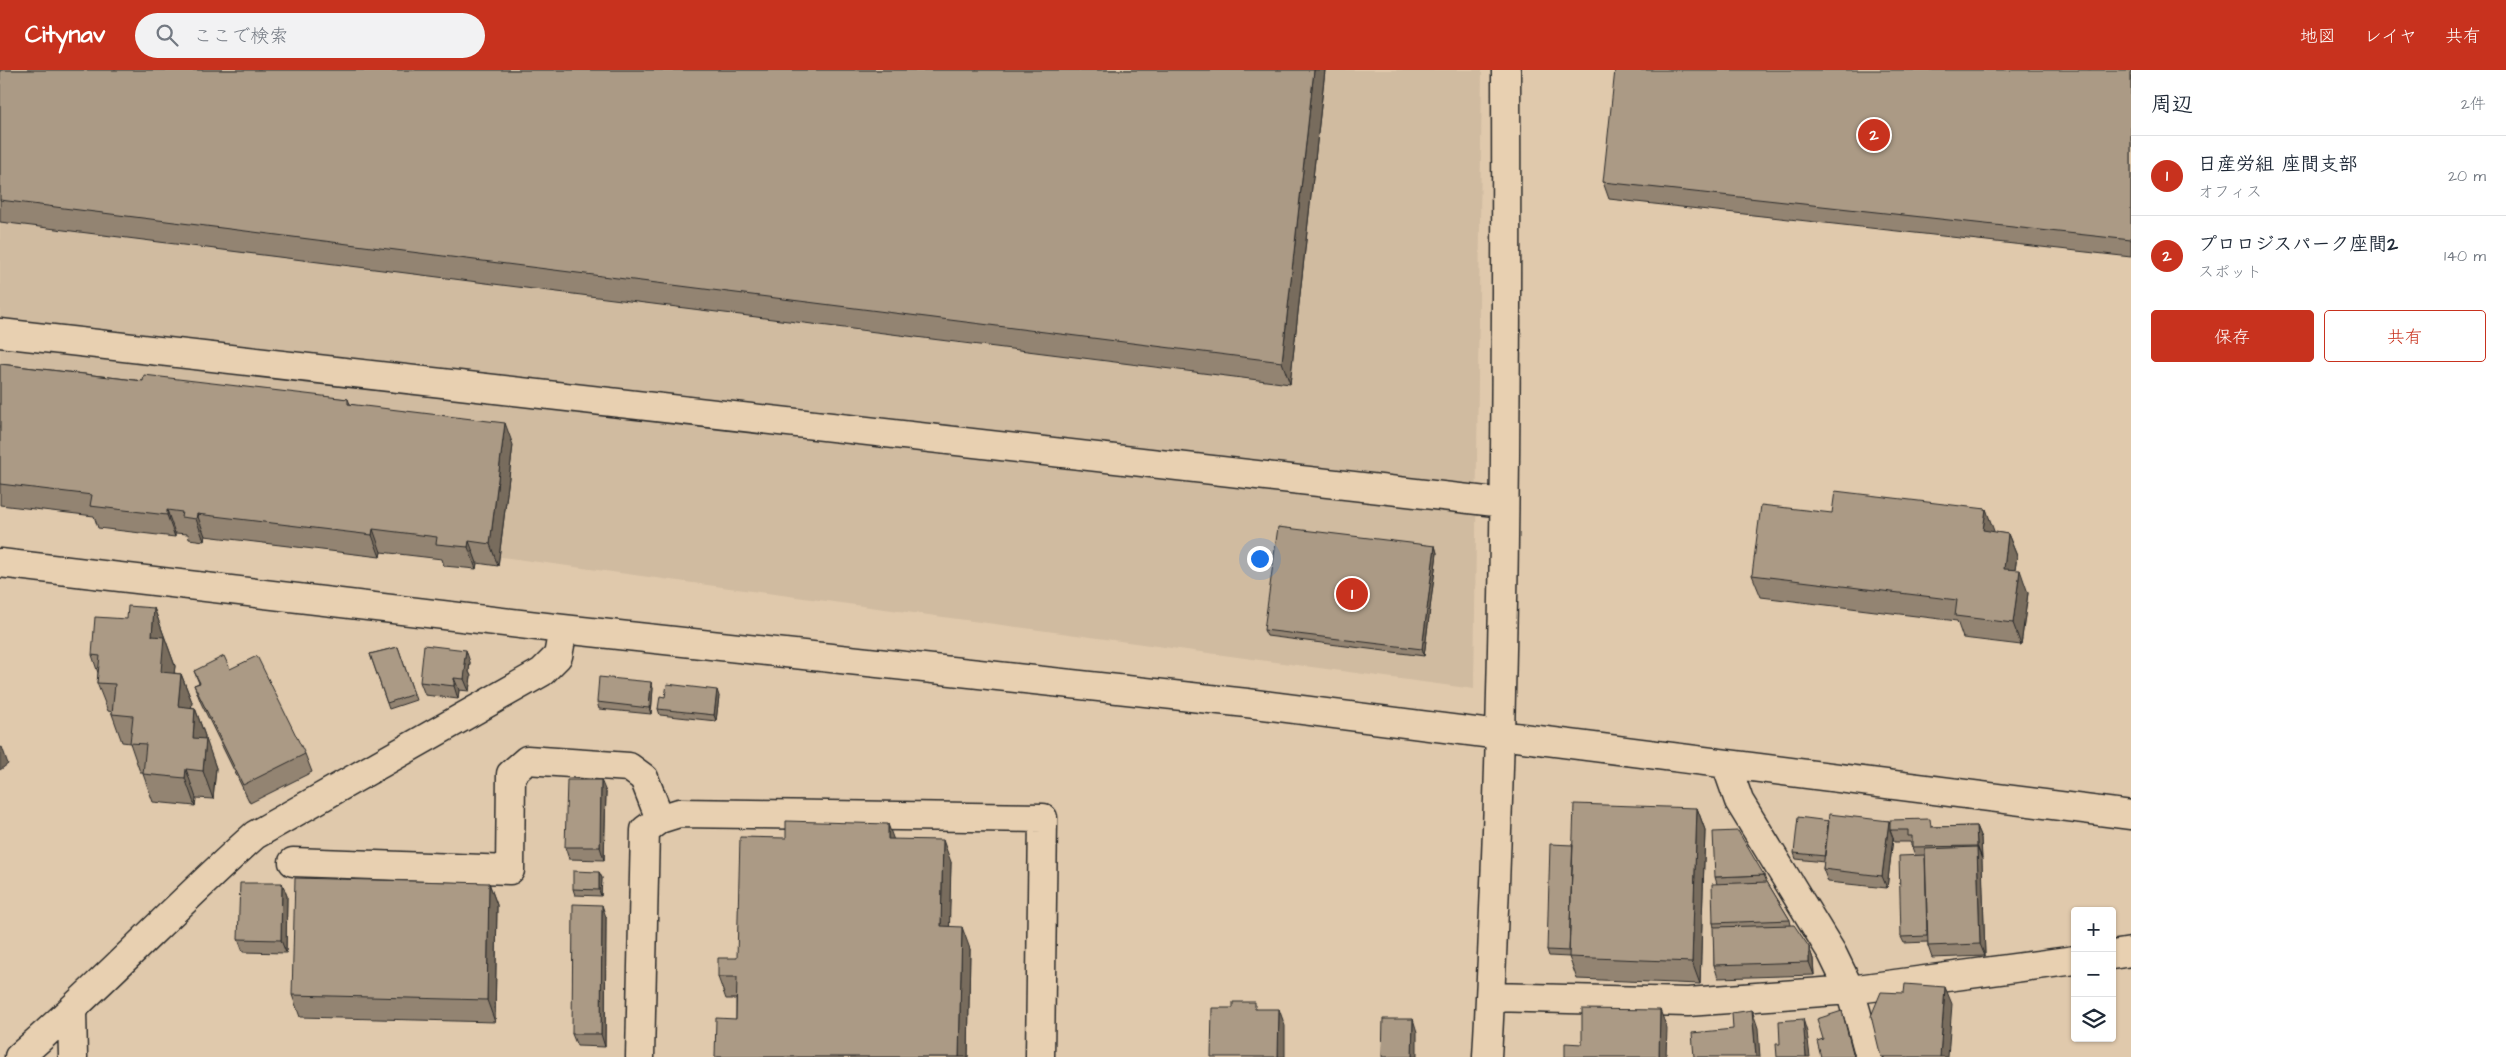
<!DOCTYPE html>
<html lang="ja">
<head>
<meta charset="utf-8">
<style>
	:root { --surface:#fff; --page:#f2f2f3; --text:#1f2937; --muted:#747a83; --line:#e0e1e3; --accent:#c8321e }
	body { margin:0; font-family:"Architects Daughter","Klee One",sans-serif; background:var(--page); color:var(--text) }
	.controls { position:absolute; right:15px; bottom:15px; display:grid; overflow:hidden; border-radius:5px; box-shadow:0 1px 4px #0004 }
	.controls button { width:45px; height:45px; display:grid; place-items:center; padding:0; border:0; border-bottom:1px solid var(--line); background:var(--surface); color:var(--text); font:25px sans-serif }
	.you { position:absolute; left:1259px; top:488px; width:18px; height:18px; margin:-12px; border:4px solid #fff; border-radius:50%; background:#1a73e8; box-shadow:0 0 0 8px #1a73e833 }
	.badge { display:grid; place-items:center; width:32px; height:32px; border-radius:50%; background:var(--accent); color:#fff; font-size:16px; font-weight:700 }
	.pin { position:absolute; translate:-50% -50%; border:2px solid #fff; box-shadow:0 1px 5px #0006 }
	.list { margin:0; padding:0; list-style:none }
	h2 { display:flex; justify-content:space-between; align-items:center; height:65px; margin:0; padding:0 20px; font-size:21px }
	h2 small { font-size:16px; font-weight:400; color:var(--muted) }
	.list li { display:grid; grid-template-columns:32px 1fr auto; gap:15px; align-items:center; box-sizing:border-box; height:80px; padding:0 20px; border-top:1px solid var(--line) }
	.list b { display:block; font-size:19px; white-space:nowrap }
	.list p { margin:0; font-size:16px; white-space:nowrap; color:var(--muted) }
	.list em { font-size:16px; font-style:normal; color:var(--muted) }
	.actions { display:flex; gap:10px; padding:15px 20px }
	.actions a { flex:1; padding:11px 0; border:1px solid var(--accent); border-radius:5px; text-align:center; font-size:18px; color:var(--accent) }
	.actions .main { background:var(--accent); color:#fff }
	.icon { flex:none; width:28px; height:28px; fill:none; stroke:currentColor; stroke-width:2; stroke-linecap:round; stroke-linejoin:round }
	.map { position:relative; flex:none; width:2131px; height:987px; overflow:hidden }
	header { display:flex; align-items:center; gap:30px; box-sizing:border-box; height:70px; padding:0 25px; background:var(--accent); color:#fff }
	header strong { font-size:24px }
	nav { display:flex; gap:28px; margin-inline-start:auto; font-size:18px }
	.search { width:350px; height:45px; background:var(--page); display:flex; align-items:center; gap:12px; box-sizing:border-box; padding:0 18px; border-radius:28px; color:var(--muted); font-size:19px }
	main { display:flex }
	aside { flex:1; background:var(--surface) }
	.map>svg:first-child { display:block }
	.built { fill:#d0bba0 }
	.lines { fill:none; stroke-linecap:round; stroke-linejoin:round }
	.minor-casing { stroke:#2b2b2b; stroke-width:31 }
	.minor { stroke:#e8d0b1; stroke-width:28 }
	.wall { fill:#938472; stroke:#2b2b2b }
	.shaded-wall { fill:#786c5d; stroke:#2b2b2b }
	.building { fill:#ab9a85; stroke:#2b2b2b }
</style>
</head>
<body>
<header>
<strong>Citynav</strong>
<div class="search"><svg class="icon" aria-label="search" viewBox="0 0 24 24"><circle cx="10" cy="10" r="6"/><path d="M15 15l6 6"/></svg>ここで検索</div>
<nav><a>地図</a><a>レイヤ</a><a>共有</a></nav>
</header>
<main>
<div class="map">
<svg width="2131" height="987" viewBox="0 0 2131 987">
	<rect width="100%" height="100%" fill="#e0c9ac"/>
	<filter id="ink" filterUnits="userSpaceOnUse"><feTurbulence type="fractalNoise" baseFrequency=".02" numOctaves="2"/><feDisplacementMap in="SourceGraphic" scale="10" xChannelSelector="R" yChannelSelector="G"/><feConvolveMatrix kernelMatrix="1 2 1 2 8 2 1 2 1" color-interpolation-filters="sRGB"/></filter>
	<g filter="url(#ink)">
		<path class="built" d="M 0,0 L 1482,0 L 1474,619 L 0,419 Z"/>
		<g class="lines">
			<g class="minor-casing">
				<path id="minor" d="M 0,263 L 1504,433
					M 0,493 L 563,559 L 1247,633 L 2131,745
					M 1726,694 L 1739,731 L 1832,883 L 1850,920 L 1869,987
					M 293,792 L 510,800 L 511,704 L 527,690 L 629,697 L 644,708 L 660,749
					M 2112,885 L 2131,882
					M 1490,927 L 1688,932 L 1850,920 L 2075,890
					M 72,941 L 73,987
					M 19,987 C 101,916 174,837 255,765 L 542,602 L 558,586 L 563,559
					M 640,987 L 645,760 L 660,749 L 679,743 L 1043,748 L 1040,987
					M 1487,987 C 1505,658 1507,329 1506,0"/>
			</g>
			<use href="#minor" class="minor"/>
		</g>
		<path class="wall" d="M 0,0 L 1325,0 L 1290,314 L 0,152 Z
			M 2131,0 L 2131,187 L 1609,129 L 1603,112 Z
			M 0,294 L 143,311 L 348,329 L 350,334 L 513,375 L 498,496 L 477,493 L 476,499 L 444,496 L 442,489 L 381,482 L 380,487 L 205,466 L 204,471 L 189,469 L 188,464 L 175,463 L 175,467 L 98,458 L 94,446 L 0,435 Z
			M 1986,439 L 1993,462 L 2008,464 L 2017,486 L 2015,500 L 2028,523 L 2021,575 L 1963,568 L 1957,551 L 1761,527 L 1752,505 L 1832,443 Z
			M 1435,476 L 1437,483 L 1424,586 L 1267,566 L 1264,560 Z
			M 154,538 L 175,596 L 174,603 L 181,604 L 192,632 L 191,637 L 195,638 L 205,666 L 205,669 L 216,698 L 213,729 L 196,728 L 195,736 L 153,732 L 143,704 L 143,702 L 140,702 L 130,673 L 122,672 L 112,644 L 112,642 L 108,641 L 97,613 L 98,603 L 92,585 L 127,549 Z
			M 398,577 L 416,630 L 389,639 L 370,584 Z
			M 470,592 L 469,602 L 471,606 L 469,621 L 459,620 L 458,629 L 425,625 L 420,612 Z
			M 230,599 L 305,684 L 312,702 L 250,733 L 201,633 L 194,615 L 199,613 L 194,601 Z
			M 653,618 L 651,644 L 599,639 L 597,632 Z
			M 719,626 L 716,651 L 660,645 L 658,639 L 665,627 Z
			M 606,722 L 604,790 L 569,789 L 565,777 Z
			M 1697,738 L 1705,760 L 1700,914 L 1577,909 L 1569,887 L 1549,886 L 1547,880 L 1573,775 Z
			M 1829,751 L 1889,751 L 1890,754 L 1933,757 L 1976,756 L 1981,768 L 1985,886 L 1932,888 L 1928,876 L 1928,872 L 1904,873 L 1901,867 L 1915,785 L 1910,772 L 1894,772 L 1893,768 L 1887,818 L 1828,812 L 1823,799 L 1824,792 L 1796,789 L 1794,783 Z
			M 893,769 L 951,792 L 949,857 L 970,879 L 968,987 L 715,987 L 736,949 L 736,929 L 726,929 L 718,907 L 737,888 Z
			M 599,802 L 602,808 L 601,826 L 575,825 L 573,819 Z
			M 1764,805 L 1767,812 L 1790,850 L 1791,855 L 1809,877 L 1813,889 L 1814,905 L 1718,908 L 1714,895 L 1714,857 L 1713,853 L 1717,814 L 1715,807 Z
			M 282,813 L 287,826 L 286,883 L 243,882 L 238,869 Z
			M 489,813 L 497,835 L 495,952 L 300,947 L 292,925 Z
			M 606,847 L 605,977 L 577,976 L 572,964 Z"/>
		<path class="shaded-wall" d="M 1314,0 L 1325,0 L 1290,314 L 1282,292 Z
			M 505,353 L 513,375 L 498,496 L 490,474 Z
			M 1986,439 L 1994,461 L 1991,482 L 1983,460 Z
			M 167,440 L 175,463 L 175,467 L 167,445 Z
			M 197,444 L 205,466 L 204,471 L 196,449 Z
			M 373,459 L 381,482 L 380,487 L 372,465 Z
			M 2008,464 L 2017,486 L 2012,521 L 2004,499 Z
			M 469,471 L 477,493 L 476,499 L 468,477 Z
			M 1435,476 L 1437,483 L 1424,586 L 1422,579 Z
			M 2020,500 L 2028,523 L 2021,575 L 2013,553 Z
			M 154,538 L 175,596 L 171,630 L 161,602 L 152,566 Z
			M 466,580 L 470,592 L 469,602 L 471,606 L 469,621 L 464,609 L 464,594 Z
			M 181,604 L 192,632 L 189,664 L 178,636 Z
			M 454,608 L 459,620 L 458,629 L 454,616 Z
			M 651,612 L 653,618 L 651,644 L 649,638 Z
			M 717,620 L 719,626 L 716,651 L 714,645 Z
			M 195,638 L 205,666 L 203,696 L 193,668 Z
			M 206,669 L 216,698 L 213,729 L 203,701 Z
			M 2,677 L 8,694 L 0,700 L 0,678 Z
			M 186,699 L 196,728 L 195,736 L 185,708 Z
			M 601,710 L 606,722 L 604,790 L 600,777 Z
			M 1697,738 L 1705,760 L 1700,914 L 1692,892 Z
			M 1889,751 L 1892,760 L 1890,760 L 1893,768 L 1887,818 L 1882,806 Z
			M 888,754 L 896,776 L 888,769 Z
			M 1976,756 L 1981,768 L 1982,788 L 1977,776 Z
			M 943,770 L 951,792 L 949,878 L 941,856 Z
			M 1977,777 L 1982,789 L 1985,886 L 1980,874 Z
			M 599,802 L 602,808 L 601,826 L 599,820 Z
			M 282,813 L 287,826 L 286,883 L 281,870 Z
			M 489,813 L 497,835 L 495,952 L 487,930 Z
			M 602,835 L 606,847 L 605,977 L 601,964 Z
			M 962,857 L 970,879 L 968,987 L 959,987 Z
			M 1809,877 L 1813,889 L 1814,905 L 1809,892 Z
			M 1945,917 L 1952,934 L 1948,987 L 1940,987 Z
			M 1279,939 L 1285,956 L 1285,987 L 1278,987 Z
			M 1660,940 L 1667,958 L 1666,987 L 1659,987 Z
			M 1752,940 L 1758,958 L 1760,987 L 1756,987 Z
			M 1842,941 L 1846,954 L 1855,987 L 1854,987 Z
			M 1413,949 L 1417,962 L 1417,987 L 1412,987 Z
			M 1803,949 L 1807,962 L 1810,987 L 1806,987 Z"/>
		<path class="building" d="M 0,0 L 1314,0 L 1282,292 L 0,130 Z
			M 1615,0 L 2131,0 L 2131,170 L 1603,112 Z
			M 0,294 L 143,311 L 144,305 L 348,329 L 348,334 L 505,353 L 490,474 L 469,471 L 468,477 L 436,474 L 437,467 L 373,459 L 372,465 L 197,444 L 196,449 L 181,447 L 182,442 L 167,440 L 167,445 L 90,436 L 92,425 L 0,414 Z
			M 1835,421 L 1986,439 L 1983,460 L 2008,464 L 2004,499 L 2020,500 L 2013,553 L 1955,546 L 1957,530 L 1752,505 L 1761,435 L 1832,443 Z
			M 1278,457 L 1435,476 L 1422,579 L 1264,560 Z
			M 128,536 L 154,538 L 152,566 L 164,567 L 161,602 L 181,604 L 178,636 L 195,638 L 193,668 L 206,669 L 203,701 L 186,699 L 185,708 L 143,704 L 146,674 L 130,673 L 133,646 L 112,644 L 115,614 L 97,613 L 100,586 L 92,585 L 95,547 L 127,549 Z
			M 424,575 L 466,580 L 464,594 L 466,594 L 464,609 L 454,608 L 454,616 L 420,612 Z
			M 398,577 L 414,624 L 387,633 L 370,584 Z
			M 224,586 L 230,599 L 257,586 L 305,684 L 243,715 L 194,615 L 200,613 L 194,601 Z
			M 599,607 L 651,612 L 649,638 L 597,632 Z
			M 667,614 L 717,620 L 714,645 L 658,639 L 660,626 L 665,627 Z
			M 567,710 L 601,710 L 600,777 L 565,777 Z
			M 1574,734 L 1697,738 L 1692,892 L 1569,887 Z
			M 1829,744 L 1889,751 L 1882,806 L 1823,799 Z
			M 1798,747 L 1829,751 L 1825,786 L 1794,783 Z
			M 1930,749 L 1931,757 L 1976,756 L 1977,776 L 1912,777 L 1912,766 L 1908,766 L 1908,760 L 1890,760 L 1890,750 Z
			M 786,751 L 888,754 L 888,769 L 943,770 L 941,856 L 962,857 L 959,987 L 715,987 L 716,948 L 736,949 L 737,907 L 718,907 L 718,888 L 737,888 L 740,767 L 786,768 Z
			M 1738,761 L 1764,805 L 1715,807 L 1713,762 Z
			M 1550,774 L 1573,775 L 1569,881 L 1547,880 Z
			M 1977,777 L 1980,874 L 1928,876 L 1925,779 Z
			M 1925,785 L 1927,866 L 1901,867 L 1899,786 Z
			M 573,801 L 599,802 L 599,820 L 573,819 Z
			M 295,808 L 489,813 L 487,930 L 292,925 Z
			M 1767,812 L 1790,850 L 1713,853 L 1712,814 Z
			M 240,813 L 282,813 L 281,870 L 238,869 Z
			M 573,834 L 602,835 L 601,964 L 572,964 Z
			M 1794,855 L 1809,877 L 1809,892 L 1714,895 L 1713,857 Z
			M 1905,914 L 1945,917 L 1940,987 L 1881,987 L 1871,946 L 1881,922 L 1904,923 Z
			M 1233,932 L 1255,932 L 1255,939 L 1279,939 L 1278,987 L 1211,987 L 1212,938 L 1233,938 Z
			M 1582,939 L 1660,940 L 1659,987 L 1565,987 L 1565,973 L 1582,974 Z
			M 1752,940 L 1756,987 L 1694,987 L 1692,963 L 1733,959 L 1732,943 Z
			M 1842,941 L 1854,987 L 1821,987 L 1817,971 L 1823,969 L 1817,949 Z
			M 1383,949 L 1413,949 L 1412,987 L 1382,987 Z
			M 1803,949 L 1806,987 L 1777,987 L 1776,974 L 1780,974 L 1779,951 Z"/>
	</g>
</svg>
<div class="controls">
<button>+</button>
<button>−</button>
<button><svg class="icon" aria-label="layers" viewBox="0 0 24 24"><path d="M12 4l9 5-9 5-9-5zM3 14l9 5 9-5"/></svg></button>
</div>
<div class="you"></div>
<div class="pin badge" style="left:1352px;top:524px">1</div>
<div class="pin badge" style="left:1874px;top:65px">2</div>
</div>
<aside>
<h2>周辺<small>2件</small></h2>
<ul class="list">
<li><span class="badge">1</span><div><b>日産労組 座間支部</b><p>オフィス</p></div><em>20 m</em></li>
<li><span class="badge">2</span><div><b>プロロジスパーク座間2</b><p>スポット</p></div><em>140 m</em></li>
</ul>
<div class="actions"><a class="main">保存</a><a>共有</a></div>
</aside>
</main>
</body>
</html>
